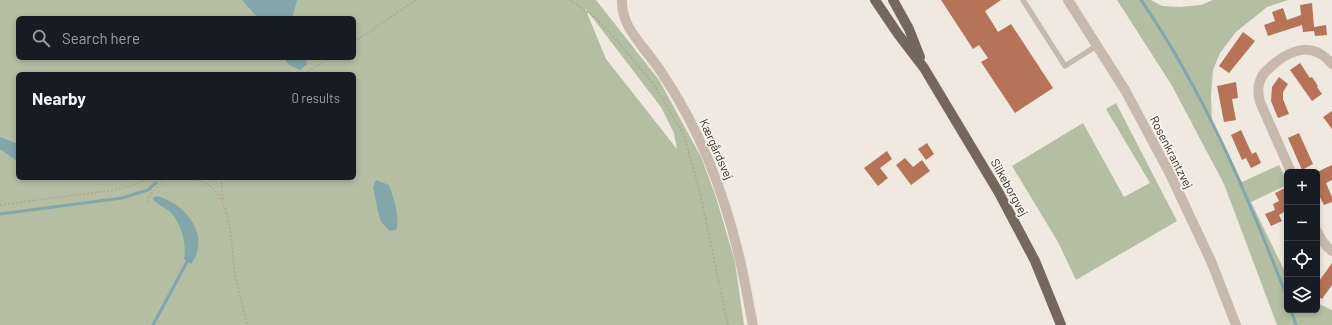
<!DOCTYPE html>
<html lang="en">
<head>
<meta charset="utf-8">
<style>
	:root { --surface:#171b24; --page:#20242c; --text:#f1f3f6; --muted:#9ea1a6; --line:#363941 }
	body { margin:0; font-family:Barlow,sans-serif; background:var(--page); color:var(--text) }
	.controls { position:absolute; right:12px; bottom:12px; display:grid; overflow:hidden; border-radius:6px; box-shadow:0 2px 6px #0003 }
	.controls button { width:36px; height:36px; display:grid; place-items:center; padding:0; border:0; border-bottom:1px solid var(--line); background:var(--surface); color:var(--text); font:20px sans-serif }
	.list { margin:0; padding:0; list-style:none }
	h2 { display:flex; justify-content:space-between; align-items:center; height:52px; margin:0; padding:0 16px; font-size:17px }
	h2 small { font-size:13px; font-weight:400; color:var(--muted) }
	.icon { flex:none; width:22px; height:22px; fill:none; stroke:currentColor; stroke-width:2; stroke-linecap:round; stroke-linejoin:round }
	.map { position:relative; flex:none; width:1332px; height:325px; overflow:hidden }
	.search { position:absolute; background:var(--surface); box-shadow:0 2px 6px #0003; left:16px; top:16px; width:340px; height:44px; display:flex; align-items:center; gap:10px; box-sizing:border-box; padding:0 14px; border-radius:6px; color:var(--muted); font-size:15px }
	.panel { position:absolute; background:var(--surface); box-shadow:0 2px 6px #0003; left:16px; top:72px; width:340px; height:108px; border-radius:6px }
	.map>svg:first-child { display:block }
	.green { fill:#b3bea2; fill-rule:evenodd }
	.water { fill:#83a6aa }
	.lines { fill:none; stroke-linecap:round; stroke-linejoin:round }
	.stream { stroke:#83a6aa; stroke-width:3 }
	.building { fill:#b77357 }
	.path { stroke:#b3a498; stroke-width:1.5; stroke-dasharray:2 2; stroke-linecap:butt }
	.lane { stroke:#c7baad; stroke-width:5.5 }
	.street { stroke:#c7baad; stroke-width:10 }
	.primary { stroke:#76675e; stroke-width:10 }
	.labels { text-anchor:middle; dominant-baseline:central; stroke-width:3.5; stroke-linejoin:round; paint-order:stroke }
	.street-label { font-size:12px; fill:#362f2b; stroke:#f8f3ec }
</style>
</head>
<body>
<div class="map">
<svg width="1332" height="325" viewBox="0 0 1332 325">
	<rect width="100%" height="100%" fill="#f0e9e0"/>
	<path class="green" d="M 0,0 L 596,0 L 659,80 L 701,157 L 716,197 L 735,262 L 744,325 L 0,325 ZM 585,8 L 661,107 L 674,133 L 677,149 L 606,59 ZM 18,18 L 354,18 L 354,58 L 18,58 ZM 18,74 L 354,74 L 354,178 L 18,178 Z
		M 1117,0 L 1151,0 L 1162,6 L 1180,7 L 1201,5 L 1213,0 L 1288,0 L 1267,7 L 1236,32 L 1220,53 L 1213,70 L 1211,96 L 1212,122 L 1242,182 L 1279,165 L 1287,181 L 1287,185 L 1251,202 L 1287,276 L 1287,310 L 1317,310 L 1317,303 L 1332,310 L 1332,325 L 1277,325 L 1224,184 L 1171,84 Z
		M 1116,103 L 1177,221 L 1076,280 L 1058,242 L 1012,166 L 1083,123 L 1124,197 L 1150,183 L 1106,109 Z"/>
	<path class="water" d="M 242,0 L 297,0 L 292,18 L 258,18 Z
		M 284,58 L 306,58 L 307,64 L 300,70 L 289,65 Z
		M 0,137 L 18,144 L 18,162 L 0,149 Z
		M 376,180 L 389,185 C 393,196 401,220 396,230 L 390,231 L 381,222 L 378,212 L 373,187 Z
		M 157,196 C 185,203 212,236 191,264 L 187,262 L 184,259 C 187,244 181,220 168,210 C 162,206 158,205 153,199 L 154,197 Z"/>
	<g class="lines">
		<path class="stream" d="M 1141,0 C 1204,92 1247,194 1287,297
			M 0,214 L 122,198 L 148,190 L 156,183
			M 1291,310 L 1296,325
			M 153,325 L 187,262"/>
	</g>
	<path class="building" d="M 941,0 L 1001,0 L 985,11 L 998,32 L 1011,24 L 1053,88 L 1015,113 L 981,62 L 988,58 L 979,45 L 973,49 Z
		M 1312,3 L 1314,27 L 1326,25 L 1327,35 L 1315,36 L 1314,31 L 1303,32 L 1302,25 L 1268,36 L 1264,25 L 1275,21 L 1272,12 L 1283,8 L 1287,20 L 1301,15 L 1300,5 Z
		M 1243,32 L 1255,41 L 1229,73 L 1219,66 Z
		M 1300,63 L 1310,78 L 1312,77 L 1318,86 L 1317,87 L 1322,94 L 1312,101 L 1290,70 Z
		M 1279,77 L 1288,84 L 1283,92 L 1283,99 L 1289,114 L 1278,118 L 1271,101 L 1272,87 Z
		M 1236,82 L 1238,98 L 1232,99 L 1236,120 L 1224,122 L 1217,86 Z
		M 1332,111 L 1332,129 L 1323,117 Z
		M 1241,130 L 1252,154 L 1256,152 L 1261,163 L 1251,168 L 1246,158 L 1242,160 L 1231,135 Z
		M 1299,133 L 1313,164 L 1302,170 L 1288,138 Z
		M 927,143 L 934,154 L 926,160 L 918,149 Z
		M 887,151 L 892,159 L 880,168 L 888,178 L 878,186 L 864,168 Z
		M 905,158 L 913,167 L 922,160 L 930,171 L 911,185 L 896,165 Z
		M 1332,165 L 1332,180 L 1326,183 L 1332,197 L 1332,202 L 1324,205 L 1317,191 L 1317,172 Z
		M 1287,187 L 1287,218 L 1284,212 L 1279,215 L 1282,221 L 1271,226 L 1265,214 L 1275,210 L 1273,204 L 1279,201 L 1275,193 Z
		M 1332,263 L 1332,285 L 1322,299 L 1317,296 L 1317,284 Z"/>
	<g class="lines">
		<path class="path" d="M 570,0 L 596,18 L 618,42 L 651,81 L 684,135 L 700,193 L 728,325
			M 354,42 L 416,0
			M 304,74 L 329,58
			M 195,178 C 204,182 214,187 219,196 C 233,218 231,249 235,274 C 238,291 244,308 247,325
			M 221,178 L 223,200
			M 147,201 L 153,191 L 161,184 L 165,178
			M 0,205 L 114,190 L 134,185 L 149,178"/>
		<path class="lane" d="M 1023,0 L 1065,66 L 1098,45"/>
		<path class="street" d="M 622,0 C 621,24 638,40 651,58 C 656,64 661,71 665,78 C 701,132 724,193 739,256 C 745,279 748,302 753,325
			M 1068,0 L 1125,90 L 1170,174 L 1211,261 L 1236,325
			M 1291,172 L 1260,102 C 1258,95 1257,89 1260,81 C 1262,73 1269,68 1275,63 C 1295,47 1314,43 1332,64
			M 1317,231 C 1321,239 1324,245 1332,251"/>
		<path class="primary" d="M 875,0 L 898,34 L 924,68 L 999,193 L 1035,261 L 1061,325
			M 893,0 L 909,29 L 920,57"/>
	</g>
	<g class="labels">
		<g class="street-label">
			<text transform="translate(717 149) rotate(66)">Kærgårdsvej</text>
			<text transform="translate(1172 152) rotate(63)">Rosenkrantzvej</text>
			<text transform="translate(1010 187) rotate(61)">Silkeborgvej</text>
		</g>
	</g>
</svg>
<div class="controls">
<button>+</button>
<button>−</button>
<button><svg class="icon" aria-label="locate" viewBox="0 0 24 24"><circle cx="12" cy="12" r="6"/><path d="M12 2v4M12 18v4M2 12h4M18 12h4"/></svg></button>
<button><svg class="icon" aria-label="layers" viewBox="0 0 24 24"><path d="M12 4l9 5-9 5-9-5zM3 14l9 5 9-5"/></svg></button>
</div>
<div class="search"><svg class="icon" aria-label="search" viewBox="0 0 24 24"><circle cx="10" cy="10" r="6"/><path d="M15 15l6 6"/></svg>Search here</div>
<section class="panel">
<h2>Nearby<small>0 results</small></h2>
<ul class="list">
</ul>
</section>
</div>
</body>
</html>
